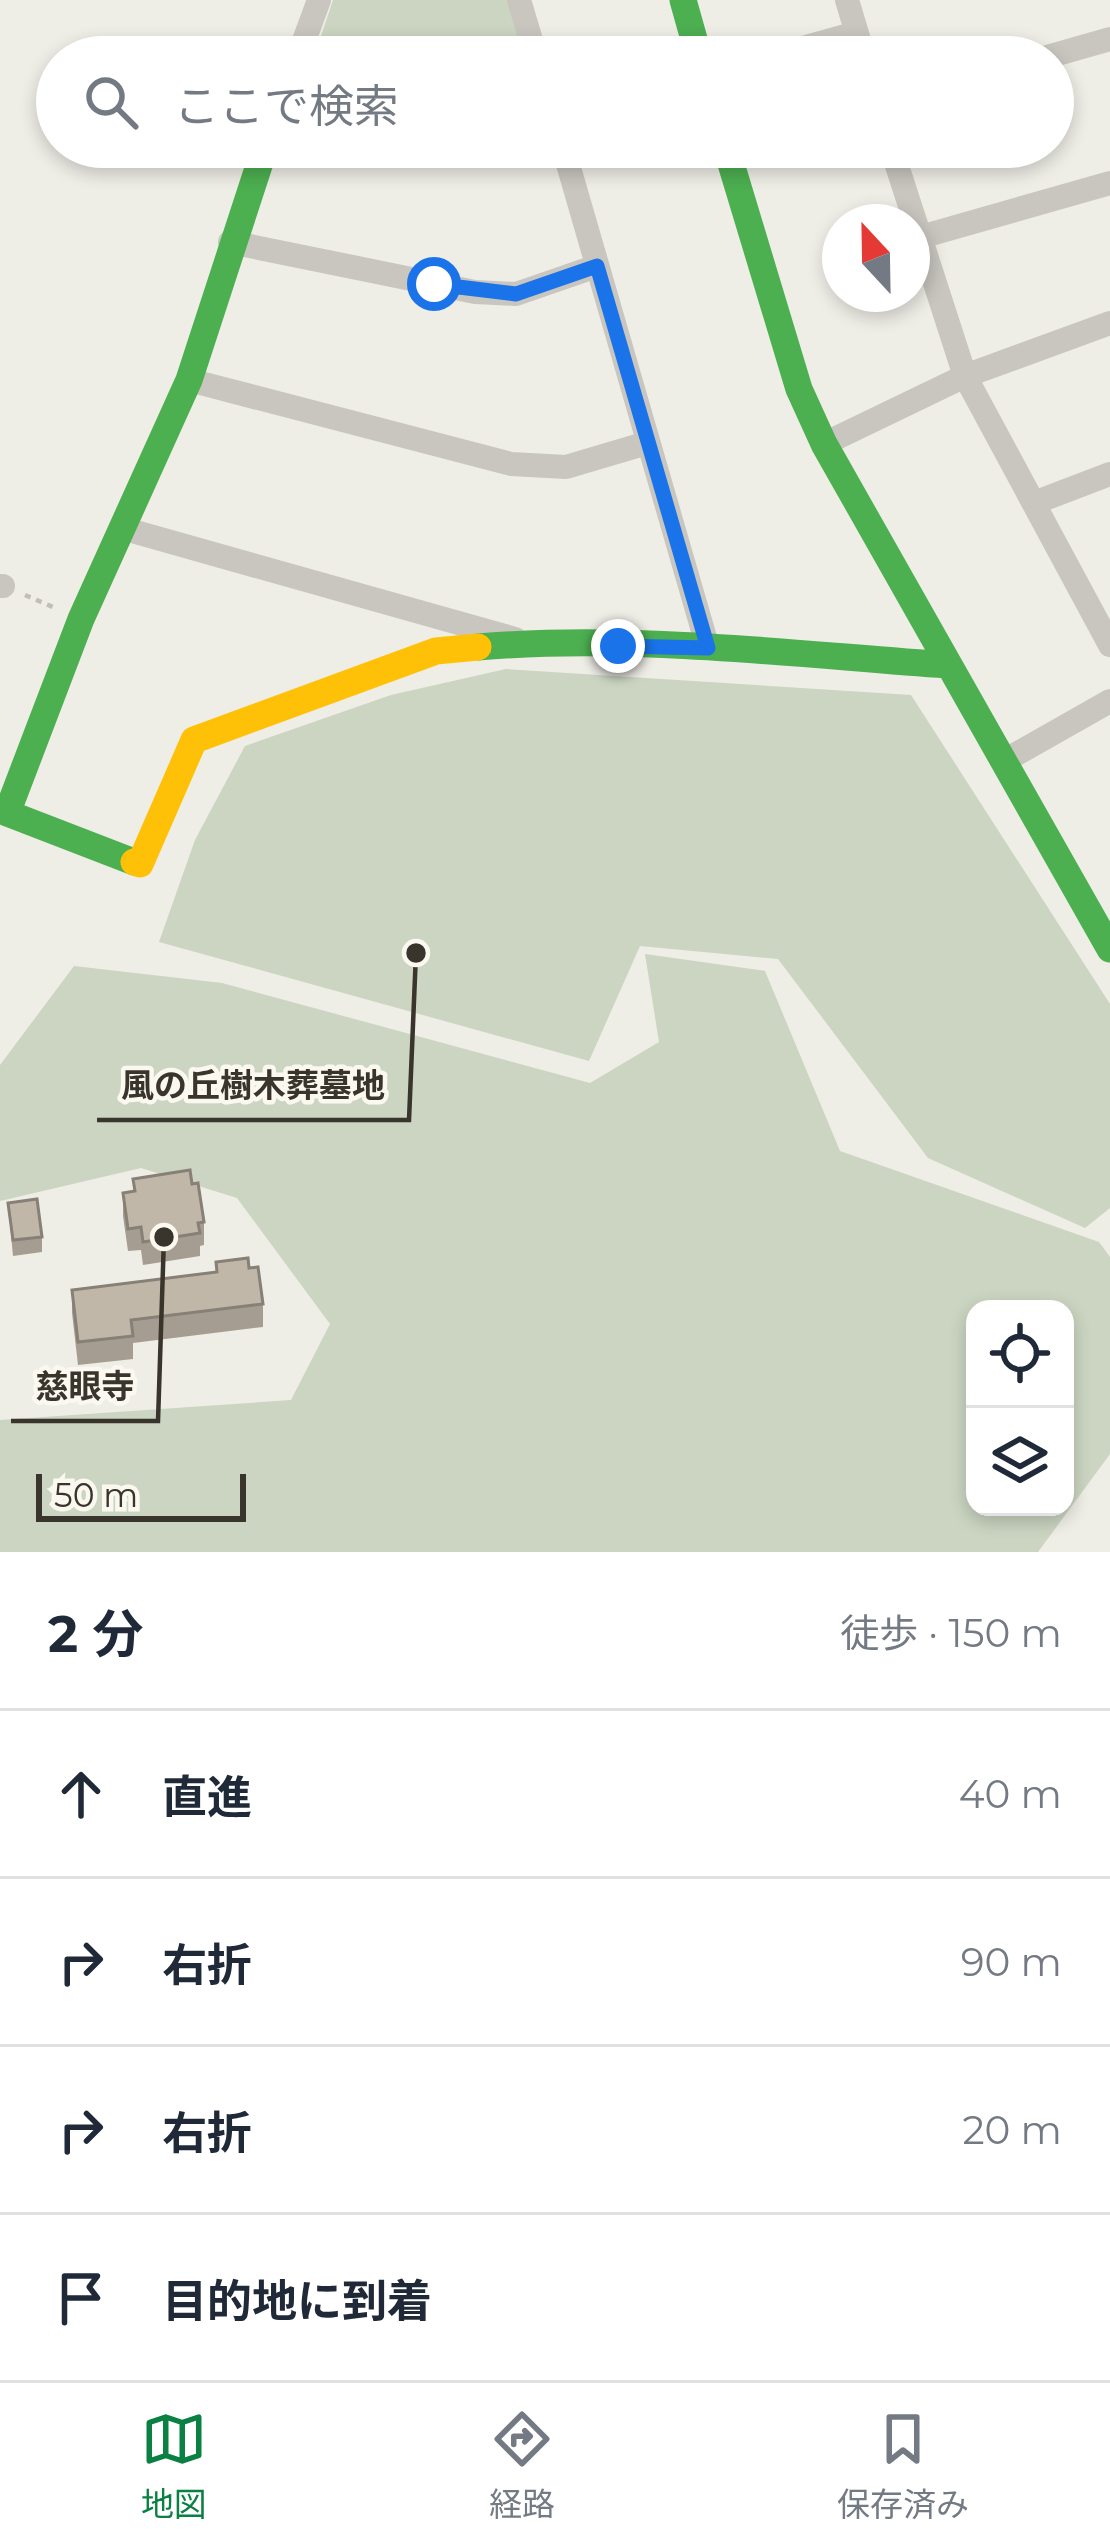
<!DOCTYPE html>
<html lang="ja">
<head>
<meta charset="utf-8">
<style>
	:root { --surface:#fff; --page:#f2f2f3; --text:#1f2937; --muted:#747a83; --line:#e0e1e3; --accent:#0b8043 }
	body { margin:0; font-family:Montserrat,"Noto Sans JP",sans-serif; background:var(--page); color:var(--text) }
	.controls { position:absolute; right:36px; bottom:36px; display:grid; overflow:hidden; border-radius:24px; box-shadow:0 6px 18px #0003 }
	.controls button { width:108px; height:108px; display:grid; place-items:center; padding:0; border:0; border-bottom:3px solid var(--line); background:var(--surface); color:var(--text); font:60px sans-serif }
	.compass { position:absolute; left:822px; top:204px; width:108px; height:108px; border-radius:50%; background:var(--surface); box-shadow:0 6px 18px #0003; rotate:338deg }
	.scale { position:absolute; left:36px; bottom:30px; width:210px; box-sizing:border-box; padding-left:12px; border:6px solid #39342c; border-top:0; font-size:33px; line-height:42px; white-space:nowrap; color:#39342c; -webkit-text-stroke:9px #faf8ef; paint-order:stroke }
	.stop { position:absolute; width:36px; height:36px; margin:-27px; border:9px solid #1a73e8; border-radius:50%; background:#fff }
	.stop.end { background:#1a73e8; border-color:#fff; box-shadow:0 3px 12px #0008 }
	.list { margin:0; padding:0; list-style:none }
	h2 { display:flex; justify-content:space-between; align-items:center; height:156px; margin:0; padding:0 48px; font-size:51px }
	h2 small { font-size:39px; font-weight:400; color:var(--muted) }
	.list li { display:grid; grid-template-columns:78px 1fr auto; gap:36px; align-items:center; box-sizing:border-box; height:168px; padding:0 48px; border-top:3px solid var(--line) }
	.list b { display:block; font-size:45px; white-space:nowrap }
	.list em { font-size:39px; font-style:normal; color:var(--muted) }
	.icon { flex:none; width:66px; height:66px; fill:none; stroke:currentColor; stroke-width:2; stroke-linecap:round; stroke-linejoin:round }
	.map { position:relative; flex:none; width:1110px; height:1552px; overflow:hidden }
	.search { position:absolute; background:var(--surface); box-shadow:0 6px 18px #0003; left:36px; right:36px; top:36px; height:132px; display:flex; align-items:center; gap:30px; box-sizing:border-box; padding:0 42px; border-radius:66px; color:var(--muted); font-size:45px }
	.sheet { height:828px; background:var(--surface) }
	nav { display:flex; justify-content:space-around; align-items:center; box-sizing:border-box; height:168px; border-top:3px solid var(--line); background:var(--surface); font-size:33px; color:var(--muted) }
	nav a { display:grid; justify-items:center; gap:6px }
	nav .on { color:var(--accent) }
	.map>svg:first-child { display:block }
	.green { fill:#cbd5c1; fill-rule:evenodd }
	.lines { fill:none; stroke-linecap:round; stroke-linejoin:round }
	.path { stroke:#c1beb7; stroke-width:4.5; stroke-dasharray:6 6; stroke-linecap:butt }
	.street { stroke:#c8c6bf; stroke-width:24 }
	.fast { stroke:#4caf50; stroke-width:27 }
	.slow { stroke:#ffc107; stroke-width:27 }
	.wall { fill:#a59d91 }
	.building { fill:#c0b7a9; stroke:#868076; stroke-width:3 }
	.route { stroke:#1a73e8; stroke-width:15 }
	.leader { fill:none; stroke:#39342c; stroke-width:4.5 }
	.callout-dot { fill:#39342c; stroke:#faf8ef; stroke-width:4.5 }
	.callout-label { font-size:33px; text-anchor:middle; font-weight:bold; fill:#39342c; stroke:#faf8ef; stroke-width:9; stroke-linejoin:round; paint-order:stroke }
</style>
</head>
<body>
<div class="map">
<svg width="1110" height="1552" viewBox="0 0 1110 1552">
	<rect width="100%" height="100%" fill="#eeede6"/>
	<path class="green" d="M 333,0 L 508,0 L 525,57 L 314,57 Z
		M 506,669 L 911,695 L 1110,1004 L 1110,1208 L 1085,1228 L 928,1158 L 778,959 L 640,946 L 589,1061 L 159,942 L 195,840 L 245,746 L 391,695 Z
		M 645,954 L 765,971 L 840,1151 L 1099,1242 L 1110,1257 L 1110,1454 L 1038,1552 L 0,1552 L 0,1420 L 291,1400 L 330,1324 L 237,1198 L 141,1168 L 0,1201 L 0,1065 L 74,966 L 222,983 L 590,1083 L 659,1042 ZM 975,1309 L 1065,1309 L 1065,1507 L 975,1507 Z"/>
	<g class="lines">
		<path class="path" d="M 25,595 L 53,607"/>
		<path class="street" d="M 519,0 L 536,57
			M 847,0 L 864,57
			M 298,57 L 319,0
			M 770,57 L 856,33
			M 1047,57 L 1110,39
			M 563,147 L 708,648
			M 891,147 L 965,376 L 1110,645
			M 917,238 L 1110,183
			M 230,242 L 475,292 L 516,294 L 597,266
			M 189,380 L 511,464 L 566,467 L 647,443
			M 824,444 L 965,376 L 1110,323
			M 1034,503 L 1110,474
			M 125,529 L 515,639
			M 0,586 L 3,586
			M 1004,761 L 1110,701"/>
		<path class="fast" d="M 683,0 L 699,57
			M 726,147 L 799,389 L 824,444 L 1110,949
			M 478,647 C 633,634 792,654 947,665
			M 134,862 L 7,813 L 81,619 L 189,380 L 265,147"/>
		<path class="slow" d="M 134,862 L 140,864 L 194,740 L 436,651 L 478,647"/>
	</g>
	<path class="wall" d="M 133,1179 L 192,1184 L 204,1222 L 204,1245 L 200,1246 L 200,1256 L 143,1265 L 141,1250 L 128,1251 L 123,1216 L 123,1193 L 133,1192 Z
		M 8,1203 L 42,1237 L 42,1252 L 13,1256 Z
		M 216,1262 L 249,1268 L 263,1304 L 263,1327 L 133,1343 L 133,1359 L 78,1365 L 72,1313 L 72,1290 L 216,1272 Z"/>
	<path class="building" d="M 190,1170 L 192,1184 L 198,1183 L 204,1222 L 198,1223 L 200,1233 L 143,1242 L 141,1227 L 128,1229 L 123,1193 L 135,1191 L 133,1179 Z
		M 37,1199 L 42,1237 L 13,1240 L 8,1203 Z
		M 248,1258 L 249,1268 L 258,1267 L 263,1304 L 131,1320 L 133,1336 L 78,1342 L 72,1290 L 217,1272 L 216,1262 Z"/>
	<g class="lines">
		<path class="route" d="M 434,284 L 516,294 L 597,266 L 708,648 L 618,646"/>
	</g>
	<path class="leader" d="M416 953L409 1120H97M164 1237L158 1421H11"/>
	<g class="callout-dot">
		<circle cx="416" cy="953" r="12"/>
		<circle cx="164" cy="1237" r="12"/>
	</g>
	<g class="callout-label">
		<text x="253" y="1097">風の丘樹木葬墓地</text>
		<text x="85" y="1398">慈眼寺</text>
	</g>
</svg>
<div class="controls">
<button><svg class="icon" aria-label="locate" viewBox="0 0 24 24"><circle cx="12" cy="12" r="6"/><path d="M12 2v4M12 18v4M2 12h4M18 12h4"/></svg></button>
<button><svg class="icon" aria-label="layers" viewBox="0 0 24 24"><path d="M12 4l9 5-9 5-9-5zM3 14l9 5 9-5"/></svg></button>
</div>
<svg class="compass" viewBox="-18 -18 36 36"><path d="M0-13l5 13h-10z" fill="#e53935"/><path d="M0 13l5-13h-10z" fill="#747a83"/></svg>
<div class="scale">50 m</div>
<div class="stop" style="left:434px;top:284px"></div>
<div class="stop end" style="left:618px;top:646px"></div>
<div class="search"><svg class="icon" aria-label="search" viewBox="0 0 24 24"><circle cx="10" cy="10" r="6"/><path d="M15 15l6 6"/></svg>ここで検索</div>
</div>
<section class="sheet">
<h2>2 分<small>徒歩 · 150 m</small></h2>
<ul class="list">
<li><svg class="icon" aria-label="ahead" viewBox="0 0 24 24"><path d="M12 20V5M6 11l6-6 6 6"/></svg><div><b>直進</b></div><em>40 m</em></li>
<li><svg class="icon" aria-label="right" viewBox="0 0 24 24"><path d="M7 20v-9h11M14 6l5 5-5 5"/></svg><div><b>右折</b></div><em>90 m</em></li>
<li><svg class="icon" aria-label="right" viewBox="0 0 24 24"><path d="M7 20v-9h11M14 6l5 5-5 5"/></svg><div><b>右折</b></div><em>20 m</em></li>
<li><svg class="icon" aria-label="arrive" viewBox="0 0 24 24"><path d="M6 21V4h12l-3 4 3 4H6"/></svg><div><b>目的地に到着</b></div></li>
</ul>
</section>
<nav>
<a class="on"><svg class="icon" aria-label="map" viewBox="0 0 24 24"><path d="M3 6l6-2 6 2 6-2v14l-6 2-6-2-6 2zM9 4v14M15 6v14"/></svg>地図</a>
<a><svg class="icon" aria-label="directions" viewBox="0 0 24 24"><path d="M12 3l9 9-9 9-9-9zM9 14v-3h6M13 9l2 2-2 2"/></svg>経路</a>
<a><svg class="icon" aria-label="saved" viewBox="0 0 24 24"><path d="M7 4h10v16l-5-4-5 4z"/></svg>保存済み</a>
</nav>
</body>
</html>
